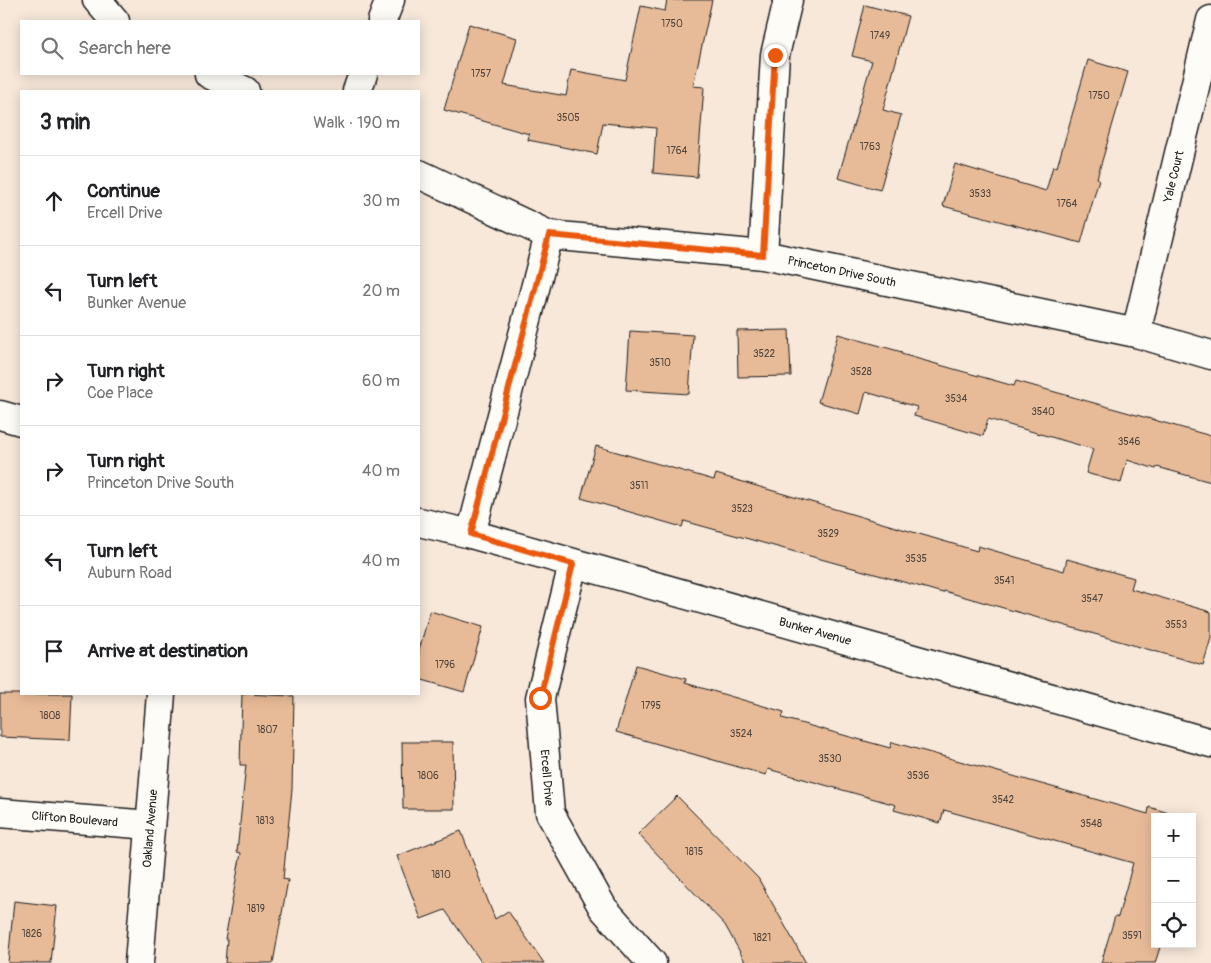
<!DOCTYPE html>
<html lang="en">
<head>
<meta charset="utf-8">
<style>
	:root { --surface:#fff; --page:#f2f2f2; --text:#202124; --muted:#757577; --line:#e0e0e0 }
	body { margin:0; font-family:Pangolin,sans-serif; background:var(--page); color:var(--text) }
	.controls { position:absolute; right:15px; bottom:15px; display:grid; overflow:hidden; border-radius:0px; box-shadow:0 2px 12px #0003 }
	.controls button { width:45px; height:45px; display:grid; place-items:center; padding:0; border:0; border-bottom:1px solid var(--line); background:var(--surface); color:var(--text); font:25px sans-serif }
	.stop { position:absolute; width:15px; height:15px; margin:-11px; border:4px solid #ea580c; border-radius:50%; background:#fff }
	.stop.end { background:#ea580c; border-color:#fff; box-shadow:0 1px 5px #0008 }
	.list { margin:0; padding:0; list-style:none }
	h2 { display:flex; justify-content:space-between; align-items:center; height:65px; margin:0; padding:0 20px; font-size:21px }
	h2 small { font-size:16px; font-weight:400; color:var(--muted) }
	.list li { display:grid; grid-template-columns:32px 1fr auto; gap:15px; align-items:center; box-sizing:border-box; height:90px; padding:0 20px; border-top:1px solid var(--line) }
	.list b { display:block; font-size:19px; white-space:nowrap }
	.list p { margin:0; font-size:16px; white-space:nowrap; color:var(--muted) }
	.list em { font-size:16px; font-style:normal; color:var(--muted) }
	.icon { flex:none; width:28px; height:28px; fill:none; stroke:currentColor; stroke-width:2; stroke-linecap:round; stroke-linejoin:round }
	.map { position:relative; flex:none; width:1211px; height:963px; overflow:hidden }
	.search { position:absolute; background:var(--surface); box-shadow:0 2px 12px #0003; left:20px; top:20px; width:400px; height:55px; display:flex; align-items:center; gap:12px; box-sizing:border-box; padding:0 18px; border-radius:0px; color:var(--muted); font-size:19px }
	.panel { position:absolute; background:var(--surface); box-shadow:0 2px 12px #0003; left:20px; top:90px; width:400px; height:605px; border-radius:0px }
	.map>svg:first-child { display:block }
	.building { fill:#e8bb98; stroke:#1c1c1c }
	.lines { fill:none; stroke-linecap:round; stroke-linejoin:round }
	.street-casing { stroke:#1c1c1c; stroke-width:31 }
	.street { stroke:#fdfcf7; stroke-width:28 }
	.route { stroke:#ea580c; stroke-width:6 }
	.labels { text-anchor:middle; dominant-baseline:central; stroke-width:4.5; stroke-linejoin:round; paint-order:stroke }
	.number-label { font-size:10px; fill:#4f443b }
	.street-label { font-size:12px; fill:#1c1c1c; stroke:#fdfcf7 }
</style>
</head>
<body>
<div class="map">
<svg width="1211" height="963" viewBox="0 0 1211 963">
	<rect width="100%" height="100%" fill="#f7e8da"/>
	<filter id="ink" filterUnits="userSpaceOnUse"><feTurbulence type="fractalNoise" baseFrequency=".02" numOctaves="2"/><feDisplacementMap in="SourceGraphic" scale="10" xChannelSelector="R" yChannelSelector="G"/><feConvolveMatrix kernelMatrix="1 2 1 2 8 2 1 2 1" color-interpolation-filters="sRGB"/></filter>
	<g filter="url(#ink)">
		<path class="building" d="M 667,0 L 712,0 L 693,86 L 704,87 L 697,177 L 653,173 L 656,128 L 603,123 L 597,154 L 528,140 L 529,134 L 444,110 L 469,24 L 517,38 L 504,85 L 566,96 L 571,70 L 625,80 L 641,6 L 665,11 Z
			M 865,5 L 908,16 L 883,110 L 901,115 L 880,190 L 838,178 L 872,61 L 852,56 Z
			M 1088,60 L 1128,72 L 1097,178 L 1099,179 L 1081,243 L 943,206 L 955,164 L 1046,191 L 1053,166 L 1057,167 Z
			M 789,330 L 791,376 L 738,377 L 737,331 Z
			M 630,331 L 693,335 L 689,394 L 626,390 Z
			M 838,334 L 902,352 L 901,354 L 1014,386 L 1016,381 L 1211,436 L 1211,482 L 1157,467 L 1156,469 L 1127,460 L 1121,483 L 1086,473 L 1093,449 L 988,419 L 983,436 L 914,416 L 917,407 L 866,392 L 860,414 L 818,402 Z
			M 596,446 L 714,480 L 716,474 L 977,551 L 978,546 L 1064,571 L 1067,559 L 1134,578 L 1131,589 L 1211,612 L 1211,638 L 1203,665 L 944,591 L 943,593 L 684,521 L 682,527 L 581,498 Z
			M 430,611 L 483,627 L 464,692 L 419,679 L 419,650 Z
			M 636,665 L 686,679 L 685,683 L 784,712 L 782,718 L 890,748 L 892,742 L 1148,814 L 1149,807 L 1182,817 L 1155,817 L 1155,944 L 1161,944 L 1155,963 L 1101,963 L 1115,916 L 1118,917 L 1133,863 L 944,810 L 940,823 L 894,810 L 896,805 L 768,769 L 766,775 L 616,732 Z
			M 0,694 L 72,694 L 70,740 L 0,737 Z
			M 242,694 L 294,696 L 292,789 L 283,879 L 288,880 L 273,963 L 225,963 L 227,939 L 225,939 L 241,853 L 237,852 L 246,765 L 240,765 Z
			M 402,742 L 453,742 L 454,809 L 403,809 Z
			M 677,796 L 758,878 L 806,963 L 746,963 L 725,925 L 638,834 Z
			M 461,831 L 495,919 L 508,911 L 544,963 L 482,963 L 445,910 L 421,919 L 397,856 Z
			M 14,901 L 57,906 L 51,963 L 8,963 Z"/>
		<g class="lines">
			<g class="street-casing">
				<g id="street">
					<path d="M 97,0 L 115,21"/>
					<path d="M 382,21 L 390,0"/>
					<path d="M 209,74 L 245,91"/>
					<path d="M 357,91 L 363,74"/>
					<path id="s1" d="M 419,174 L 549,235 L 763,255 L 1136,333 L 1211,355"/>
					<path d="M 763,255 L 775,55 L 788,0"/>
					<path id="s2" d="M 1136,333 L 1211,20"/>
					<path d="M 0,415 L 21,421"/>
					<path id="s3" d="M 419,522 L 471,534 L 1211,743"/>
					<path d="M 471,534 L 549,235"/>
					<path id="s4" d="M 573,564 L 540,698 L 550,813 L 603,908 L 652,963"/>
					<path id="s5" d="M 0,813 L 150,825"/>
					<path id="s6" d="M 139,963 L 161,694"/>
				</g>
			</g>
			<use href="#street" class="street"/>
		</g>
	</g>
	<g class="lines" filter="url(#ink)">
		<path class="route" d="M 540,698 L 573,564 L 471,534 L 549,235 L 763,255 L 775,55"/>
	</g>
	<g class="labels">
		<g class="number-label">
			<text x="672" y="24">1750</text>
			<text x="880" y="36">1749</text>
			<text x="481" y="74">1757</text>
			<text x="1099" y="96">1750</text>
			<text x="568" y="118">3505</text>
			<text x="870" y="147">1763</text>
			<text x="677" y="151">1764</text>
			<text x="980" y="194">3533</text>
			<text x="1067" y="204">1764</text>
			<text x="764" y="354">3522</text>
			<text x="660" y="363">3510</text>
			<text x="861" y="372">3528</text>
			<text x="956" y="399">3534</text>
			<text x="1043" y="412">3540</text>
			<text x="1129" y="442">3546</text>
			<text x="639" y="486">3511</text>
			<text x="742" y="509">3523</text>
			<text x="828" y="534">3529</text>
			<text x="916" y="559">3535</text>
			<text x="1004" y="581">3541</text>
			<text x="1092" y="599">3547</text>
			<text x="1176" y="625">3553</text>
			<text x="445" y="665">1796</text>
			<text x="651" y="706">1795</text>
			<text x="50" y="716">1808</text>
			<text x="267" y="730">1807</text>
			<text x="741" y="734">3524</text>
			<text x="830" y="759">3530</text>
			<text x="428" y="776">1806</text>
			<text x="918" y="776">3536</text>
			<text x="1003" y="800">3542</text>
			<text x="265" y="821">1813</text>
			<text x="1091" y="824">3548</text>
			<text x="694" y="852">1815</text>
			<text x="441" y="875">1810</text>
			<text x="256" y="909">1819</text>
			<text x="32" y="934">1826</text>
			<text x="1132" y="936">3591</text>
			<text x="762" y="938">1821</text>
		</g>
		<g class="street-label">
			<text stroke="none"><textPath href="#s2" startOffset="161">Yale Court</textPath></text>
			<text stroke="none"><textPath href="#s1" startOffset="439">Princeton Drive South</textPath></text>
			<text stroke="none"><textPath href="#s3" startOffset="411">Bunker Avenue</textPath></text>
			<text stroke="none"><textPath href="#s4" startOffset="218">Ercell Drive</textPath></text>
			<text stroke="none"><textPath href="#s5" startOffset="75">Clifton Boulevard</textPath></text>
			<text stroke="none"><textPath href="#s6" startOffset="135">Oakland Avenue</textPath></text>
		</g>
	</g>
</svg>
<div class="controls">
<button>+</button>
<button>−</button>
<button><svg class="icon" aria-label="locate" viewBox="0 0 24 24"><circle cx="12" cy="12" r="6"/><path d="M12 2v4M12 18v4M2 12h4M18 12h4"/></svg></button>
</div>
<div class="stop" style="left:540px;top:698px"></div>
<div class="stop end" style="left:775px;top:55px"></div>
<div class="search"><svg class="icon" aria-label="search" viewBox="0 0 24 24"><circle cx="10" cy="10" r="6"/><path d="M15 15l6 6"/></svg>Search here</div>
<section class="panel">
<h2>3 min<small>Walk · 190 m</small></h2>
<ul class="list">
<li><svg class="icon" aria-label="ahead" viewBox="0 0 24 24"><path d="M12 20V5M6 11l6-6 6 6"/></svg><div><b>Continue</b><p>Ercell Drive</p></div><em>30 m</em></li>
<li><svg class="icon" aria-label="left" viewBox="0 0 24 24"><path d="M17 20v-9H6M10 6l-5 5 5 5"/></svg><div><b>Turn left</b><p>Bunker Avenue</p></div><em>20 m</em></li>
<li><svg class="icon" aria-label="right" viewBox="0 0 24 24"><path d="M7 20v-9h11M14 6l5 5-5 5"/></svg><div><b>Turn right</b><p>Coe Place</p></div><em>60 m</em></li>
<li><svg class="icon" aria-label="right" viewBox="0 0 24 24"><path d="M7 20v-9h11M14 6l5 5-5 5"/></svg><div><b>Turn right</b><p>Princeton Drive South</p></div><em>40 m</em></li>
<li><svg class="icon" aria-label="left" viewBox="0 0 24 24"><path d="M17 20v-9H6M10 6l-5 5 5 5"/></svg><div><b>Turn left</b><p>Auburn Road</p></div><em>40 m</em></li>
<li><svg class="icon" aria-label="arrive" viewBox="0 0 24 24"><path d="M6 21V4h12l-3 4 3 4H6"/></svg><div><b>Arrive at destination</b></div></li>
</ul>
</section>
</div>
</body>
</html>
